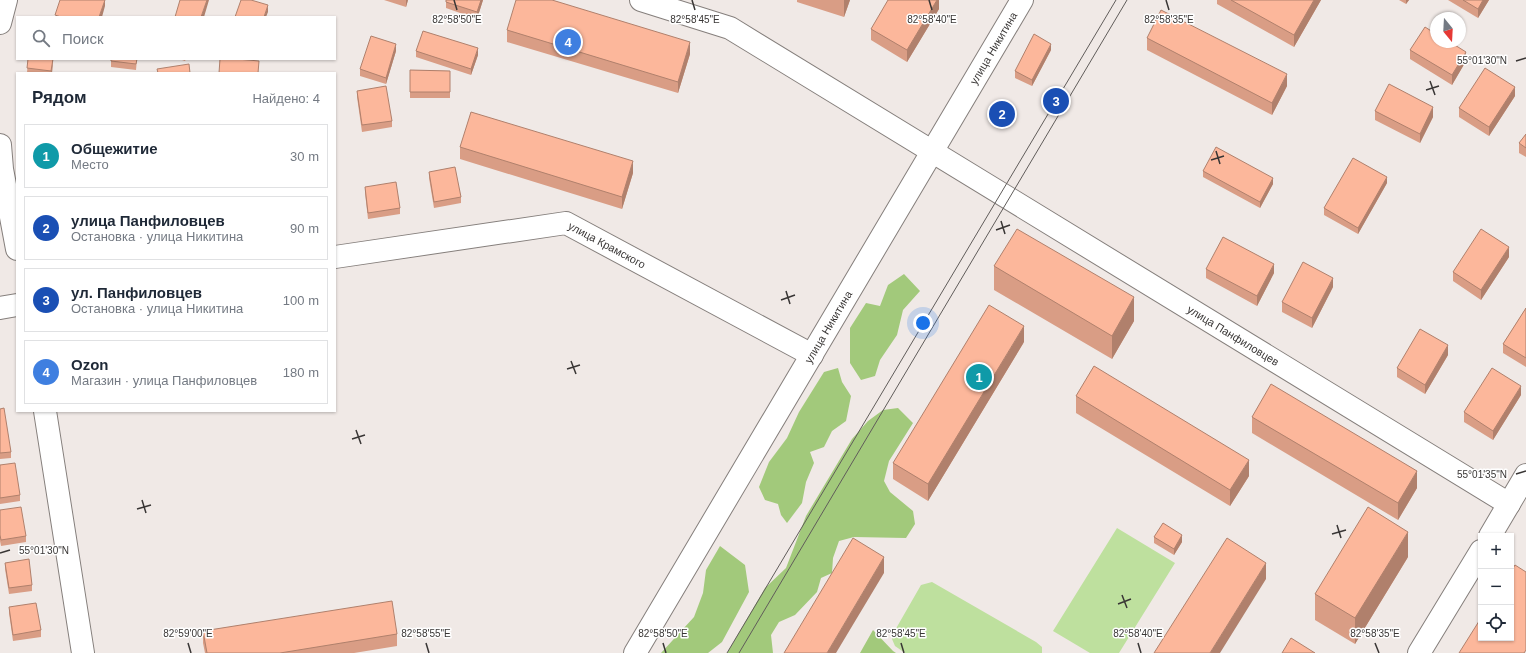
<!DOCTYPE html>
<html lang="ru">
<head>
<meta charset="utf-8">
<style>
	:root { --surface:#fff; --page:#f6f6f7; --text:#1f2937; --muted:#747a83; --line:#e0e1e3; --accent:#1a73e8 }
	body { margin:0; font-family:Helvetica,sans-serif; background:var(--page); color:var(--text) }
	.controls { position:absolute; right:12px; bottom:12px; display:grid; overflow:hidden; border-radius:0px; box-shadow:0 1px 3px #0004 }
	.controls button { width:36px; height:36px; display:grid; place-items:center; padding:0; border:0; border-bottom:1px solid var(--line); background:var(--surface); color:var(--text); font:20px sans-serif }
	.compass { position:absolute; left:1430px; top:12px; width:36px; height:36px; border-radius:50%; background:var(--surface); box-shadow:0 1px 3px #0004; rotate:162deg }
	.you { position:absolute; left:923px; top:323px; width:14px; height:14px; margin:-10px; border:3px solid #fff; border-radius:50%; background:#1a73e8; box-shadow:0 0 0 6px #1a73e833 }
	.badge { display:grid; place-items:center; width:26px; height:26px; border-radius:50%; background:var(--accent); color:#fff; font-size:13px; font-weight:700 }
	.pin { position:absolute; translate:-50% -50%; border:2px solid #fff; box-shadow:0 1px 4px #0006 }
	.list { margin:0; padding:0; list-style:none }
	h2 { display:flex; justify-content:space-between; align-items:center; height:52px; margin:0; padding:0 16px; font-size:17px }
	h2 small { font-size:13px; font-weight:400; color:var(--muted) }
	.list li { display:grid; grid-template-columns:26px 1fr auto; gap:12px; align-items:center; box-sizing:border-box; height:64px; margin:0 8px 8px; padding:0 8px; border:1px solid var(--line); border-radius:0px }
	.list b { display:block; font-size:15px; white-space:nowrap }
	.list p { margin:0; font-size:13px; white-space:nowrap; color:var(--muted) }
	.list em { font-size:13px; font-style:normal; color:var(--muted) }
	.icon { flex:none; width:22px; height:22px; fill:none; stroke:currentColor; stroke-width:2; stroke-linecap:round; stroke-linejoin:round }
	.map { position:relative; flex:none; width:1526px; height:653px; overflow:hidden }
	.search { position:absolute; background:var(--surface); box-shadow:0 1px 3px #0004; left:16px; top:16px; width:320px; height:44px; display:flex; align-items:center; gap:10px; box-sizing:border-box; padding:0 14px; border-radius:0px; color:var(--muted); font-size:15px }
	.panel { position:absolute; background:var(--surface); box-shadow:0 1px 3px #0004; left:16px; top:72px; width:320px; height:340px; border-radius:0px }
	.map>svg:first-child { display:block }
	.green { fill:#bee09e }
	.forest { fill:#a2c97b }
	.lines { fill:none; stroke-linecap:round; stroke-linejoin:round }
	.minor-casing { stroke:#857f7c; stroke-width:24 }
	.major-casing { stroke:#857f7c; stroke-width:24 }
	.minor { stroke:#fff; stroke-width:22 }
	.major { stroke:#fff; stroke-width:22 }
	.tram { stroke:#605c5a; stroke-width:1 }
	.wall { fill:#d99d85 }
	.shaded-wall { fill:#b0806c }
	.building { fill:#fcb79b; stroke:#b0806c }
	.ticks { fill:none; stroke:#393635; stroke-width:1.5 }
	.labels { text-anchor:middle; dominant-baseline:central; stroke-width:3; stroke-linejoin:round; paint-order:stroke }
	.street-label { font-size:11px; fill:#393635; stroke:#fff }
	.ticks-label { font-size:10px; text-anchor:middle; fill:#393635; stroke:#fff; stroke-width:3; stroke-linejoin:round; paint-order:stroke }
</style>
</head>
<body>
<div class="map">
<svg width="1526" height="653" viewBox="0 0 1526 653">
	<rect width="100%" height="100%" fill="#f0e9e6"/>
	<path class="green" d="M 1117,528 L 1175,563 L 1119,653 L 1090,653 L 1053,631 Z
		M 932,582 L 1036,642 L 1042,647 L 1042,653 L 905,653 L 895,646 L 892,639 L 894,632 L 921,585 Z"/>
	<path class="forest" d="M 904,274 L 920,291 L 903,310 L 897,335 L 880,360 L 875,376 L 861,380 L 850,363 L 850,328 L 866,303 L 880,306 L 888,285 Z
		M 838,368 L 842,382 L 851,396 L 846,421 L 832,431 L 824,447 L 810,452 L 814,463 L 806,482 L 802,503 L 787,523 L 781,515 L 778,504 L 765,500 L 759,487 L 769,462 L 787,438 L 799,412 L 824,372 Z
		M 898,408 L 913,423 L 889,461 L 884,481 L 890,492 L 913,511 L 915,524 L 906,538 L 854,537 L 839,541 L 833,558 L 832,573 L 821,578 L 817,592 L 795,615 L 779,622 L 771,635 L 773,653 L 727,653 L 765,588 L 786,568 L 806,516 L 852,439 L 868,421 L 883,410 Z
		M 720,546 L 745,565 L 749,592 L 722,642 L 708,653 L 661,653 L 694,617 L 703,593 L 706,570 Z
		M 873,630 L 893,651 L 896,653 L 860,653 Z"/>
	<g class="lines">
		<g class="minor-casing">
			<g id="minor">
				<path id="s1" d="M 641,0 L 730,28 L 1509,504"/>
				<path d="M 0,23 L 6,0"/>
				<path d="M 0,145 L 2,169 L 17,249"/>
				<path id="s2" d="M 335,257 L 566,223 L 812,355"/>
				<path d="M 0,308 L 17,305"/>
				<path d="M 45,411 L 83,653"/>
				<path d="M 1490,536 L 1526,475"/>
				<path d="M 1419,653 L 1481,551"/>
			</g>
		</g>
		<g class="major-casing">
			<g id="major">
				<path id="s3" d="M 635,653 L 1022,0"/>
			</g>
		</g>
		<use href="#minor" class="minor"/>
		<use href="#major" class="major"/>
		<path class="tram" d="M 727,653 L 1116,0
			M 739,653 L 1127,0"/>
	</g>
	<path class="wall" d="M 384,0 L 408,0 L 406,7 Z
		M 483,0 L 477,19 L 446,8 L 446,2 Z
		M 797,0 L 850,0 L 844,17 L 797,2 Z
		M 939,0 L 939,9 L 907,62 L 871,40 L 871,29 Z
		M 1217,0 L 1321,0 L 1294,47 L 1217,4 Z
		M 1399,0 L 1409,0 L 1406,4 Z
		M 1448,0 L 1489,0 L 1478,18 Z
		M 507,30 L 690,54 L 678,93 L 507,42 Z
		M 1147,38 L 1287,86 L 1272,115 L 1147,50 Z
		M 1051,50 L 1032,86 L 1015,78 L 1015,71 Z
		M 1410,50 L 1466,61 L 1452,85 L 1410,59 Z
		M 396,51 L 386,84 L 360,76 L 360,69 Z
		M 416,51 L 478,55 L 471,75 L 416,57 Z
		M 28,59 L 53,59 L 52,73 L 27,73 Z
		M 111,59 L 137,59 L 136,70 L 111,67 Z
		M 179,59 L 186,59 L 185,61 Z
		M 410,70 L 450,71 L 450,98 L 410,98 Z
		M 357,91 L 392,121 L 392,127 L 362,132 L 357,97 Z
		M 1515,96 L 1489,136 L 1459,117 L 1459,108 Z
		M 1375,111 L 1433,117 L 1420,143 L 1375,120 Z
		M 1526,134 L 1526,157 L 1519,153 L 1519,143 Z
		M 460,147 L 633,173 L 622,209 L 460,159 Z
		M 1203,171 L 1273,184 L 1260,208 L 1203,177 Z
		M 429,172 L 461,197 L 461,203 L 434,208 L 429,178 Z
		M 1387,183 L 1358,234 L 1324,215 L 1324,208 Z
		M 365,187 L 400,208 L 400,214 L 368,219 L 365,193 Z
		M 1509,257 L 1481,300 L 1453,281 L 1453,272 Z
		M 994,266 L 1134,321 L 1112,359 L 994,290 Z
		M 1206,269 L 1274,273 L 1257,306 L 1206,278 Z
		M 1333,287 L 1312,328 L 1282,312 L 1282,302 Z
		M 1526,308 L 1526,367 L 1503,353 L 1503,344 Z
		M 1024,342 L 928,501 L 893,479 L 893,463 Z
		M 1448,355 L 1425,394 L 1397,377 L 1397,368 Z
		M 1521,395 L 1493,440 L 1464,422 L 1464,412 Z
		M 1076,396 L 1249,476 L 1230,506 L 1076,413 Z
		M 0,409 L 11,452 L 11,458 L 0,459 Z
		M 1252,417 L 1417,488 L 1398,520 L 1252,433 Z
		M 0,465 L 20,495 L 20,501 L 0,504 Z
		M 0,510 L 26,536 L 26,542 L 1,546 L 0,541 Z
		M 1154,537 L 1182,542 L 1174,555 L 1154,543 Z
		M 1408,557 L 1355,644 L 1315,620 L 1315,594 Z
		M 5,563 L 32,585 L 32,591 L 9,594 L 5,569 Z
		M 9,607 L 41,630 L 41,637 L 13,641 L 9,613 Z
		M 203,631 L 397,634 L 397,646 L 354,653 L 205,653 L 203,643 Z"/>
	<path class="shaded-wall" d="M 105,0 L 105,6 L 102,17 L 99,17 Z
		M 207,0 L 209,0 L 204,17 L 201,17 Z
		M 406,0 L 408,0 L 406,7 Z
		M 481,0 L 483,0 L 477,19 L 477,12 Z
		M 844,0 L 850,0 L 844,17 Z
		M 937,0 L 939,0 L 939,9 L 907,62 L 907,50 Z
		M 1314,0 L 1321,0 L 1294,47 L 1294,35 Z
		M 1406,0 L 1409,0 L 1406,4 Z
		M 1483,0 L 1489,0 L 1478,18 L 1478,9 Z
		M 268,5 L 268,12 L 266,17 L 264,17 Z
		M 690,42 L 690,54 L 678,93 L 678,82 Z
		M 396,44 L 396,51 L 386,84 L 386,78 Z
		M 1051,44 L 1051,50 L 1032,86 L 1032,80 Z
		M 478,48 L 478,55 L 471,75 L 471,69 Z
		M 1466,52 L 1466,61 L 1452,85 L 1452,75 Z
		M 53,59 L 52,73 L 51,73 Z
		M 1287,74 L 1287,86 L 1272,115 L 1272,103 Z
		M 1515,87 L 1515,96 L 1489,136 L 1489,127 Z
		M 1433,107 L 1433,117 L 1420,143 L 1420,134 Z
		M 633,161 L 633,173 L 622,209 L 622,197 Z
		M 1387,177 L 1387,183 L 1358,234 L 1358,228 Z
		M 1273,178 L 1273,184 L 1260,208 L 1260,202 Z
		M 1509,247 L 1509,257 L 1481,300 L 1481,290 Z
		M 1274,264 L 1274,273 L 1257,306 L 1257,296 Z
		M 1333,278 L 1333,287 L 1312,328 L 1312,318 Z
		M 1134,297 L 1134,321 L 1112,359 L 1112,336 Z
		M 1024,326 L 1024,342 L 928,501 L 928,484 Z
		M 1448,345 L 1448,355 L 1425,394 L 1425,385 Z
		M 1521,386 L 1521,395 L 1493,440 L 1493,431 Z
		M 1249,460 L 1249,476 L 1230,506 L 1230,490 Z
		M 1417,471 L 1417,488 L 1398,520 L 1398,503 Z
		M 1408,532 L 1408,557 L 1355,644 L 1355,618 Z
		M 1182,535 L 1182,542 L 1174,555 L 1174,549 Z
		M 884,557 L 884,573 L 836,653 L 827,653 Z
		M 1266,563 L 1266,579 L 1220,653 L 1210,653 Z"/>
	<path class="building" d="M 60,0 L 105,0 L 99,17 L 61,17 L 55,15 Z
		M 180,0 L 207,0 L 201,17 L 175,17 Z
		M 241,0 L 251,0 L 268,5 L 264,17 L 235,17 Z
		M 446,0 L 481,0 L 477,12 L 446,2 Z
		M 516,0 L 552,0 L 690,42 L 678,82 L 507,30 Z
		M 888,0 L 937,0 L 907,50 L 871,29 Z
		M 1231,0 L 1314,0 L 1294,35 Z
		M 1463,0 L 1483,0 L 1478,9 Z
		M 1161,10 L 1287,74 L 1272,103 L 1147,38 Z
		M 1425,27 L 1436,34 L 1436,42 L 1450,42 L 1466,52 L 1452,75 L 1410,50 Z
		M 423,31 L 478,48 L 471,69 L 416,51 Z
		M 1034,34 L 1051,44 L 1032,80 L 1015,71 Z
		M 371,36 L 396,44 L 386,78 L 360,69 Z
		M 28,59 L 53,59 L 51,71 L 27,68 Z
		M 111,59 L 137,59 L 136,64 L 111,61 Z
		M 220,59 L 237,59 L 259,61 L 258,73 L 219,73 Z
		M 189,64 L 190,73 L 158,73 L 157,69 Z
		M 1485,68 L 1515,87 L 1489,127 L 1459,108 Z
		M 410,70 L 450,71 L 450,92 L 410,92 Z
		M 1389,84 L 1433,107 L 1420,134 L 1375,111 Z
		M 386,86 L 392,121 L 362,125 L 357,91 Z
		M 471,112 L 633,161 L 622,197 L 460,147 Z
		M 1526,134 L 1526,148 L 1519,143 Z
		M 1216,147 L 1273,178 L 1260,202 L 1203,171 Z
		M 1353,158 L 1387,177 L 1358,228 L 1324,208 Z
		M 455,167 L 461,197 L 434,202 L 429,172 Z
		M 396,182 L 400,208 L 368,213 L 365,187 Z
		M 1017,229 L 1134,297 L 1112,336 L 994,266 Z
		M 1481,229 L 1509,247 L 1481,290 L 1453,272 Z
		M 1223,237 L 1274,264 L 1257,296 L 1206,269 Z
		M 1303,262 L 1333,278 L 1312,318 L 1282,302 Z
		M 989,305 L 1024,326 L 928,484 L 893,463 Z
		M 1526,308 L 1526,358 L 1503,344 Z
		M 1420,329 L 1448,345 L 1425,385 L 1397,368 Z
		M 1094,366 L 1249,460 L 1230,490 L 1076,396 Z
		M 1492,368 L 1521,386 L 1493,431 L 1464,412 Z
		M 1271,384 L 1417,471 L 1398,503 L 1252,417 Z
		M 4,408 L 11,452 L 0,453 L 0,409 Z
		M 15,463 L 20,495 L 0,498 L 0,465 Z
		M 21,507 L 26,536 L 1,540 L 0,535 L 0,510 Z
		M 1368,507 L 1408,532 L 1355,618 L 1315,594 Z
		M 1163,523 L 1182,535 L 1174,549 L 1154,537 Z
		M 853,538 L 884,557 L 827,653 L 784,653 Z
		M 1227,538 L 1266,563 L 1210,653 L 1154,653 Z
		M 29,559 L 32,585 L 9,588 L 5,563 Z
		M 1515,565 L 1526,572 L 1526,650 L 1524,653 L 1459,653 L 1481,618 L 1481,638 L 1511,638 L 1511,571 Z
		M 392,601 L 397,634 L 280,653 L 207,653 L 203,631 Z
		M 36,603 L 41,630 L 13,635 L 9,607 Z
		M 1291,638 L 1315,653 L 1282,653 Z"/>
	<path class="ticks" d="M 454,0 L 457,10M 692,0 L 695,10M 929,0 L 932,10M 1166,0 L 1169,10M 1516,61 L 1526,58M 1430,81 L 1435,95M 1426,90 L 1439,86M 1216,151 L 1220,164M 1211,160 L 1224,156M 1001,221 L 1005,234M 996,230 L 1010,225M 786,291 L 790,304M 781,300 L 795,295M 571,361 L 576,374M 567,369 L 580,365M 356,430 L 361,444M 352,439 L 365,435M 1516,474 L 1526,471M 142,500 L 146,513M 137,509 L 151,505M 1337,525 L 1341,538M 1332,534 L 1346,530M 0,553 L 10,550M 1122,595 L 1127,608M 1118,604 L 1131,599M 188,643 L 191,653M 426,643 L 429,653M 663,643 L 666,653M 901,643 L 904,653M 1138,643 L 1141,653M 1375,643 L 1379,653"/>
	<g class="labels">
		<g class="street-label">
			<text stroke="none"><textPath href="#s3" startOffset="703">улица Никитина</textPath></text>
			<text stroke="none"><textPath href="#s2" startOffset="280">улица Крамского</textPath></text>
			<text stroke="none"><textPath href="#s3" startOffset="379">улица Никитина</textPath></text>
			<text stroke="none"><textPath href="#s1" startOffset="683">улица Панфиловцев</textPath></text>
		</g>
	</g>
	<g class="ticks-label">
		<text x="457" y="23">82°58'50"E</text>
		<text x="695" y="23">82°58'45"E</text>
		<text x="932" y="23">82°58'40"E</text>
		<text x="1169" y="23">82°58'35"E</text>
		<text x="1482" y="64">55°01'30"N</text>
		<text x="1482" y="478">55°01'35"N</text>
		<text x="44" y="554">55°01'30"N</text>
		<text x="188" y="637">82°59'00"E</text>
		<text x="426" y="637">82°58'55"E</text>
		<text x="663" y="637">82°58'50"E</text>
		<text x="901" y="637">82°58'45"E</text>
		<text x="1138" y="637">82°58'40"E</text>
		<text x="1375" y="637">82°58'35"E</text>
	</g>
</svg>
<div class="controls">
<button>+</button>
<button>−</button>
<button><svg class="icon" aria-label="locate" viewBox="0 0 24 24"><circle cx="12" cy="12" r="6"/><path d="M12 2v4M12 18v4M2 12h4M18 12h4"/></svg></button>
</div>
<svg class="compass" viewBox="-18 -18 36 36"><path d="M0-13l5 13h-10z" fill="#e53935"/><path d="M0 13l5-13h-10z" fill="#747a83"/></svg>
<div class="you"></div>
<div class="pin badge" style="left:979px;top:377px;background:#0f9aa8">1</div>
<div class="pin badge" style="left:1002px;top:114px;background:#1a4fb4">2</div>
<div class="pin badge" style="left:1056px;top:101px;background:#1a4fb4">3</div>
<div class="pin badge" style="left:568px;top:42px;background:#3f7fe0">4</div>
<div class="search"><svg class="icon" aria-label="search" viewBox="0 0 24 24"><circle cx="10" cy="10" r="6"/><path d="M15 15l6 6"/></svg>Поиск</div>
<section class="panel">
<h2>Рядом<small>Найдено: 4</small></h2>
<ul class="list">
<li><span class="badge" style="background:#0f9aa8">1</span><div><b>Общежитие</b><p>Место</p></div><em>30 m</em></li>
<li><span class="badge" style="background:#1a4fb4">2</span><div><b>улица Панфиловцев</b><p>Остановка · улица Никитина</p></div><em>90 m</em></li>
<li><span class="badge" style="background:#1a4fb4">3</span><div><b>ул. Панфиловцев</b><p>Остановка · улица Никитина</p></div><em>100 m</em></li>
<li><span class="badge" style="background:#3f7fe0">4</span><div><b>Ozon</b><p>Магазин · улица Панфиловцев</p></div><em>180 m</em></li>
</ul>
</section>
</div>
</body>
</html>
